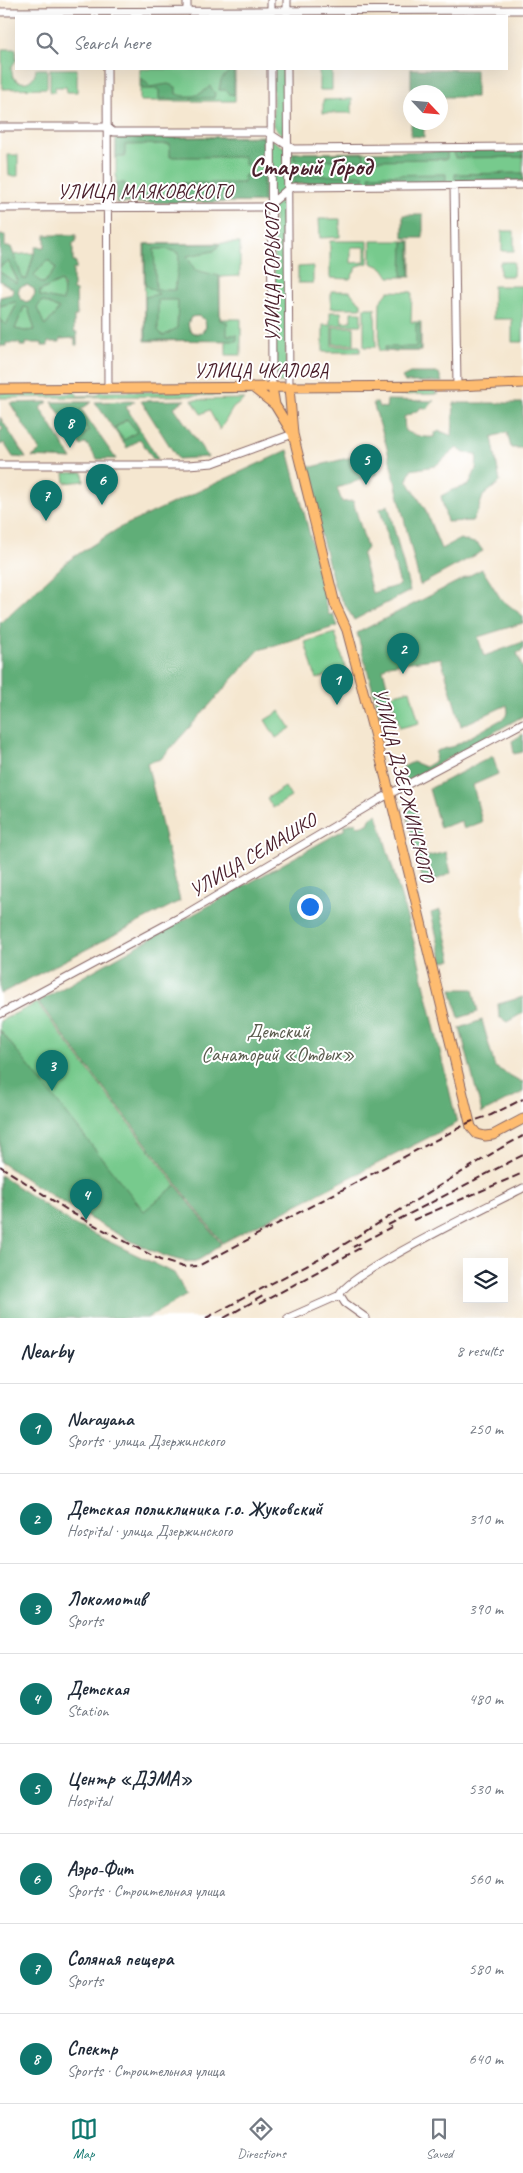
<!DOCTYPE html>
<html lang="en">
<head>
<meta charset="utf-8">
<style>
	:root { --surface:#fff; --page:#f6f6f7; --text:#1f2937; --muted:#747a83; --line:#e0e1e3; --accent:#0f766e }
	body { margin:0; font-family:Caveat,sans-serif; background:var(--page); color:var(--text) }
	.controls { position:absolute; right:15px; bottom:15px; display:grid; overflow:hidden; border-radius:0px; box-shadow:0 5px 20px #0002 }
	.controls button { width:45px; height:45px; display:grid; place-items:center; padding:0; border:0; border-bottom:1px solid var(--line); background:var(--surface); color:var(--text); font:25px sans-serif }
	.compass { position:absolute; left:403px; top:85px; width:45px; height:45px; border-radius:50%; background:var(--surface); box-shadow:0 5px 20px #0002; rotate:116deg }
	.you { position:absolute; left:309px; top:906px; width:18px; height:18px; margin:-12px; border:4px solid #fff; border-radius:50%; background:#1a73e8; box-shadow:0 0 0 8px #1a73e833 }
	.badge { display:grid; place-items:center; width:32px; height:32px; border-radius:50%; background:var(--accent); color:#fff; font-size:16px; font-weight:700 }
	.pin { position:absolute; translate:-50% -41px; filter:drop-shadow(0 1px 2px #0008) }
	.pin::after { content:''; position:absolute; top:26px; width:18px; height:15px; background:inherit; clip-path:polygon(0 0,100% 0,50% 100%) }
	.list { margin:0; padding:0; list-style:none }
	h2 { display:flex; justify-content:space-between; align-items:center; height:65px; margin:0; padding:0 20px; font-size:21px }
	h2 small { font-size:16px; font-weight:400; color:var(--muted) }
	.list li { display:grid; grid-template-columns:32px 1fr auto; gap:15px; align-items:center; box-sizing:border-box; height:90px; padding:0 20px; border-top:1px solid var(--line) }
	.list b { display:block; font-size:19px; white-space:nowrap }
	.list p { margin:0; font-size:16px; white-space:nowrap; color:var(--muted) }
	.list em { font-size:16px; font-style:normal; color:var(--muted) }
	.icon { flex:none; width:28px; height:28px; fill:none; stroke:currentColor; stroke-width:2; stroke-linecap:round; stroke-linejoin:round }
	.map { position:relative; flex:none; width:523px; height:1318px; overflow:hidden }
	.search { position:absolute; background:var(--surface); box-shadow:0 5px 20px #0002; left:15px; right:15px; top:15px; height:55px; display:flex; align-items:center; gap:12px; box-sizing:border-box; padding:0 18px; border-radius:0px; color:var(--muted); font-size:19px }
	.sheet { height:785px; background:var(--surface) }
	nav { display:flex; justify-content:space-around; align-items:center; box-sizing:border-box; height:70px; border-top:1px solid var(--line); background:var(--surface); font-size:14px; color:var(--muted) }
	nav a { display:grid; justify-items:center; gap:2px }
	nav .on { color:var(--accent) }
	.map>svg:first-child { display:block }
	.green { fill:#77ca8d; stroke:#60745c; fill-rule:evenodd }
	.forest { fill:#61ae78; stroke:#566652; fill-rule:evenodd }
	.lines { fill:none; stroke-linecap:round; stroke-linejoin:round }
	.minor-casing { stroke:#866565; stroke-width:9 }
	.major-casing { stroke:#866565; stroke-width:11 }
	.minor { stroke:#fff; stroke-width:7 }
	.major { stroke:#febc70; stroke-width:9 }
	.rail { stroke:#4a1f2b; stroke-width:2; stroke-dasharray:8 4; stroke-linecap:butt }
	.labels { text-anchor:middle; dominant-baseline:central; stroke-width:4; stroke-linejoin:round; paint-order:stroke }
	.street-label { font-size:20px; fill:#4a1f2b; stroke:#fff }
	.park-label { font-size:20px; fill:#5a5b4d; stroke:#fff }
	.district-label { font-size:25px; font-weight:bold; fill:#4a1f2b; stroke:#fff }
</style>
</head>
<body>
<div class="map">
<svg width="523" height="1318" viewBox="0 0 523 1318">
	<rect width="100%" height="100%" fill="#fff"/>
	<filter id="ink" filterUnits="userSpaceOnUse"><feTurbulence type="fractalNoise" baseFrequency=".02" numOctaves="2"/><feDisplacementMap in="SourceGraphic" scale="10" xChannelSelector="R" yChannelSelector="G"/><feConvolveMatrix kernelMatrix="1 2 1 2 8 2 1 2 1" color-interpolation-filters="sRGB"/></filter>
	<filter id="wash" filterUnits="userSpaceOnUse"><feTurbulence type="fractalNoise" baseFrequency=".0096" numOctaves="4" result="noise"/><feDisplacementMap in="SourceGraphic" scale="20" xChannelSelector="R" yChannelSelector="G"/><feGaussianBlur stdDeviation="1.12" result="paint"/><feColorMatrix in="noise" values="0 0 0 0 0 0 0 0 0 0 0 0 0 0 0 0 0 1.4 0 .05"/><feComposite in="paint" operator="in"/></filter>
	<g filter="url(#wash)">
		<rect width="100%" height="100%" fill="#f5e7d0"/>
		<path class="green" d="M 16,49 L 16,60 L 11,68 L 13,77 C 22,87 35,82 36,69 L 47,69 L 47,88 L 2,89 L 2,49 Z
			M 50,69 L 77,69 L 77,92 L 67,92 L 66,87 L 55,87 L 55,92 L 50,92 Z
			M 140,69 L 235,69 L 235,101 L 140,101 Z
			M 273,69 L 284,69 L 284,134 L 282,135 L 273,126 Z
			M 319,69 L 332,69 L 332,90 L 319,90 Z
			M 352,99 L 352,113 L 323,113 L 323,100 Z
			M 265,136 L 294,153 L 523,150 L 523,181 L 294,184 L 266,202 L 116,203 L 116,138 Z
			M 8,155 L 18,155 L 18,176 L 9,176 Z
			M 285,198 L 286,382 L 275,382 L 274,206 Z
			M 319,219 L 340,219 L 340,237 L 320,238 Z
			M 502,231 L 514,231 L 514,251 L 502,251 Z
			M 330,241 L 368,241 L 368,263 L 358,266 L 350,279 L 330,278 ZM 365,247 L 365,262 L 351,263 L 351,247 Z
			M 371,241 L 411,241 L 411,277 L 389,277 L 383,268 L 371,263 Z
			M 240,243 L 240,276 L 220,277 L 220,319 L 241,319 L 241,355 L 226,355 L 226,340 L 145,341 L 144,244 ZM 193,316 L 201,316 L 205,321 L 206,327 L 201,333 L 193,333 L 189,329 L 188,321 Z
			M 34,253 L 27,279 L 23,279 L 13,255 Z
			M 8,261 L 18,282 L 16,283 L 0,272 L 0,267 Z
			M 46,261 L 50,261 L 56,269 L 44,283 L 41,283 L 34,275 Z
			M 500,262 L 514,262 L 513,276 L 500,276 Z
			M 313,266 L 313,283 L 298,283 L 298,267 Z
			M 61,281 L 65,294 L 63,302 L 40,296 L 40,291 Z
			M 493,286 L 523,286 L 523,342 L 512,342 L 512,319 L 493,319 Z
			M 331,291 L 350,291 L 354,297 L 361,303 L 361,308 L 331,308 Z
			M 389,291 L 412,292 L 411,322 L 421,322 L 421,351 L 379,351 L 380,302 Z
			M 43,301 L 59,309 L 45,326 L 36,308 Z
			M 15,302 L 17,304 L 6,325 L 0,320 L 0,306 Z
			M 24,307 L 28,307 L 35,330 L 25,331 L 15,329 Z
			M 364,308 L 375,308 L 376,347 L 364,347 Z
			M 330,312 L 341,312 L 342,322 L 351,321 L 351,312 L 361,312 L 361,325 L 332,325 L 332,346 L 360,346 L 360,352 L 323,352 L 323,325 L 330,325 Z
			M 333,327 L 354,327 L 354,344 L 333,344 Z
			M 399,390 L 433,390 L 438,394 L 394,395 Z
			M 249,391 L 249,395 L 0,398 L 0,393 C 11,392 25,390 36,392 C 50,395 61,395 75,392 L 78,396 L 97,395 L 100,392 Z
			M 245,399 L 233,408 L 220,430 L 209,410 L 201,414 L 192,400 Z
			M 81,419 L 89,431 L 80,437 L 72,425 Z
			M 128,419 L 137,432 L 124,441 L 115,428 Z
			M 83,472 L 84,481 L 65,483 L 64,473 Z
			M 335,633 L 346,670 L 316,679 L 305,642 Z
			M 410,690 L 419,723 L 400,728 L 391,695 Z
			M 280,711 L 291,728 L 276,738 L 265,720 Z
			M 285,787 L 291,797 L 273,808 L 267,798 Z
			M 37,1003 L 221,1244 C 214,1249 203,1259 195,1261 C 159,1268 34,1184 0,1162 L 0,1021 Z"/>
		<path class="forest" d="M 411,69 L 476,70 L 476,97 L 441,97 L 440,92 L 411,92 Z
			M 229,71 L 234,71 L 234,95 L 229,94 L 227,90 L 219,90 L 221,80 Z
			M 142,78 L 150,87 L 168,84 L 176,87 L 176,94 C 190,98 199,97 210,86 L 215,93 L 214,98 L 159,99 L 159,89 L 142,89 Z
			M 411,123 L 424,123 L 424,137 L 411,136 Z
			M 263,137 L 263,165 L 244,165 L 244,157 L 170,157 L 170,144 L 125,145 L 125,157 L 116,157 L 116,138 Z
			M 523,150 L 523,157 L 455,158 L 454,151 Z
			M 447,151 L 447,159 L 368,160 L 368,152 Z
			M 294,153 L 364,153 L 364,160 L 294,160 Z
			M 523,173 L 523,181 L 455,182 L 455,174 Z
			M 263,174 L 263,202 L 116,203 L 116,183 L 125,183 L 125,195 L 169,195 L 170,183 L 244,183 L 244,175 Z
			M 446,174 L 446,182 L 370,183 L 369,175 Z
			M 364,175 L 364,183 L 294,184 L 294,176 Z
			M 403,215 L 423,215 L 423,238 L 403,238 Z
			M 0,235 L 5,235 L 5,247 L 11,247 L 23,279 L 27,279 L 36,247 L 45,247 L 45,235 L 76,235 L 76,243 L 73,243 L 73,262 L 76,262 L 76,269 L 73,269 L 73,290 L 76,291 L 77,316 L 74,316 L 74,332 L 77,332 L 77,345 L 75,345 L 75,338 L 60,339 L 60,342 L 48,342 L 48,346 L 42,346 L 42,343 L 26,343 L 26,346 L 20,346 L 20,343 L 6,343 L 6,346 L 0,346 L 0,320 L 6,325 L 17,304 L 15,302 L 0,306 L 0,297 L 12,294 L 13,289 L 0,281 L 0,272 L 16,283 L 18,281 L 8,261 L 0,267 ZM 46,261 L 50,261 L 56,269 L 44,283 L 41,283 L 34,275 ZM 61,281 L 64,286 L 63,301 L 40,296 L 40,291 ZM 27,285 L 34,289 L 35,294 L 31,300 L 26,302 L 21,299 L 18,292 L 20,287 ZM 42,301 L 59,309 L 45,326 L 37,308 ZM 24,307 L 28,308 L 35,330 L 25,331 L 15,329 Z
			M 403,242 L 410,242 L 410,276 L 402,276 Z
			M 145,244 L 220,244 L 214,251 L 187,256 L 195,270 L 219,276 L 220,320 L 227,322 L 227,335 L 237,335 L 237,341 L 146,340 L 145,297 L 159,294 L 145,285 ZM 154,249 L 166,249 L 179,253 C 179,266 176,277 175,290 L 156,290 ZM 158,300 L 178,300 L 177,328 L 163,336 L 158,330 ZM 198,316 L 205,320 L 206,327 L 203,332 L 196,334 L 190,331 L 188,324 L 191,317 Z
			M 416,324 L 420,324 L 420,351 L 385,351 L 385,347 L 416,347 Z
			M 410,373 L 439,373 L 442,382 L 405,382 L 402,377 Z
			M 185,400 L 174,407 L 208,457 L 178,459 L 141,401 Z
			M 387,400 L 434,401 L 427,409 L 421,407 L 419,410 L 404,417 L 405,431 C 415,435 423,438 434,437 L 435,433 L 440,431 L 452,436 L 454,403 L 523,403 L 523,448 L 511,448 L 507,432 L 492,437 L 500,482 L 483,496 L 478,511 L 472,521 L 447,522 L 441,496 L 452,490 L 469,485 L 476,469 L 477,454 L 464,453 L 457,448 L 435,466 L 411,470 L 407,480 L 425,509 L 441,549 L 460,539 L 478,544 L 483,551 L 420,585 L 386,444 L 373,403 L 377,402 L 379,407 L 386,408 Z
			M 135,401 L 126,407 L 158,459 L 153,459 L 140,439 L 127,448 L 95,402 ZM 127,419 L 137,432 L 124,440 L 115,428 Z
			M 48,402 L 40,408 L 72,459 L 32,457 L 40,451 L 10,403 Z
			M 52,402 L 92,402 L 81,409 L 116,459 L 97,459 L 86,443 L 81,446 ZM 81,419 L 89,431 L 80,437 L 72,425 Z
			M 0,417 L 26,458 L 13,457 L 4,443 L 0,445 L 0,431 L 3,429 L 0,425 Z
			M 288,450 L 326,598 L 324,599 L 329,615 L 333,614 L 338,626 L 259,650 L 161,759 L 147,763 L 180,901 L 0,994 L 0,623 L 69,560 L 119,528 Z
			M 372,452 L 377,474 L 337,488 L 342,502 L 353,501 L 367,548 L 362,555 L 372,593 L 400,585 L 380,509 L 388,505 L 410,591 L 354,620 L 335,588 L 302,463 L 312,467 Z
			M 482,569 L 501,599 L 523,616 L 523,623 L 478,637 L 484,656 L 523,642 L 523,650 L 517,653 L 523,669 L 523,716 L 401,785 L 399,769 L 413,762 L 425,767 L 435,761 L 436,751 L 454,746 L 504,718 L 508,712 L 507,705 L 461,726 L 441,658 L 388,665 L 383,669 L 394,713 L 380,716 L 357,633 Z
			M 523,734 L 523,752 L 514,754 L 512,741 Z
			M 493,756 L 498,774 L 473,785 L 482,822 L 464,829 L 461,821 L 440,828 L 429,789 Z
			M 415,806 L 426,857 L 446,852 L 451,873 L 424,886 L 406,810 Z
			M 377,814 L 416,949 L 457,1123 L 222,1243 L 38,1002 L 345,829 L 343,826 L 356,822 L 357,826 L 368,824 L 371,817 Z
			M 440,910 L 452,960 L 443,962 L 431,913 Z
			M 451,989 L 473,989 L 478,1012 L 459,1018 Z
			M 523,997 L 523,1013 L 507,1022 L 499,1017 L 498,1004 Z
			M 482,1020 L 495,1067 L 522,1082 L 523,1081 L 523,1092 L 482,1113 L 460,1028 Z
			M 0,1030 L 144,1211 L 176,1185 L 221,1244 C 214,1249 203,1259 195,1261 C 159,1268 34,1184 0,1162 Z
			M 0,1175 L 73,1224 L 174,1273 L 187,1295 L 147,1318 L 0,1318 Z"/>
	</g>
	<g filter="url(#ink)">
		<g class="lines">
			<g class="minor-casing">
				<path id="minor" d="M 271,0 L 271,15
					M 287,0 L 287,16
					M 187,11 L 187,0
					M 0,12 L 523,10
					M 107,69 L 108,388
					M 271,69 L 272,387
					M 287,69 L 289,387
					M 0,127 L 107,127 L 113,132 L 267,132 L 293,149 L 523,147
					M 454,186 L 457,386
					M 0,208 L 267,207 L 288,189 L 294,187 L 523,185
					M 0,465 L 188,465 L 213,463 L 293,434
					M 0,1014 L 184,915 L 382,798 L 523,723
					M 340,1295 C 344,1275 497,1202 523,1188
					M 340,1295 L 345,1303 L 366,1318
					M 288,1318 L 340,1295"/>
			</g>
			<g class="major-casing">
				<path id="major" d="M 252,387 L 275,405
					M 272,387 L 275,405 L 291,431
					M 289,387 L 293,434 L 335,604 L 347,630 L 386,779 L 471,1127 L 477,1134 L 485,1136 L 493,1135 L 523,1119
					M 0,389 L 457,386 L 523,383"/>
			</g>
			<use href="#minor" class="minor"/>
			<use href="#major" class="major"/>
			<path class="rail" d="M 0,1166 L 72,1213 L 160,1260 L 183,1267 L 198,1266 L 470,1122 L 491,1115 L 523,1099
				M 413,1220 L 523,1173
				M 388,1225 L 523,1155
				M 353,1247 L 395,1225
				M 259,1304 L 362,1247
				M 206,1318 L 335,1250 L 501,1148 L 523,1136
				M 224,1318 L 263,1296"/>
		</g>
	</g>
	<g class="labels">
		<g class="street-label">
			<text x="145" y="191">УЛИЦА МАЯКОВСКОГО</text>
			<text transform="translate(272 273) rotate(-90)">УЛИЦА ГОРЬКОГО</text>
			<text x="261" y="370">УЛИЦА ЧКАЛОВА</text>
			<text transform="translate(404 785) rotate(76)">УЛИЦА ДЗЕРЖИНСКОГО</text>
			<text transform="translate(253 855) rotate(-31)">УЛИЦА СЕМАШКО</text>
		</g>
		<g class="park-label">
			<text x="278" y="1031">Детский<tspan x="278" dy="23">Санаторий «Отдых»</tspan></text>
		</g>
		<g class="district-label">
			<text x="311" y="167">Старый Город</text>
		</g>
	</g>
</svg>
<div class="controls">
<button><svg class="icon" aria-label="layers" viewBox="0 0 24 24"><path d="M12 4l9 5-9 5-9-5zM3 14l9 5 9-5"/></svg></button>
</div>
<svg class="compass" viewBox="-18 -18 36 36"><path d="M0-13l5 13h-10z" fill="#e53935"/><path d="M0 13l5-13h-10z" fill="#747a83"/></svg>
<div class="you"></div>
<div class="pin badge" style="left:337px;top:705px">1</div>
<div class="pin badge" style="left:403px;top:674px">2</div>
<div class="pin badge" style="left:52px;top:1091px">3</div>
<div class="pin badge" style="left:86px;top:1220px">4</div>
<div class="pin badge" style="left:366px;top:485px">5</div>
<div class="pin badge" style="left:102px;top:505px">6</div>
<div class="pin badge" style="left:46px;top:521px">7</div>
<div class="pin badge" style="left:70px;top:448px">8</div>
<div class="search"><svg class="icon" aria-label="search" viewBox="0 0 24 24"><circle cx="10" cy="10" r="6"/><path d="M15 15l6 6"/></svg>Search here</div>
</div>
<section class="sheet">
<h2>Nearby<small>8 results</small></h2>
<ul class="list">
<li><span class="badge">1</span><div><b>Narayana</b><p>Sports · улица Дзержинского</p></div><em>250 m</em></li>
<li><span class="badge">2</span><div><b>Детская поликлиника г.о. Жуковский</b><p>Hospital · улица Дзержинского</p></div><em>310 m</em></li>
<li><span class="badge">3</span><div><b>Локомотив</b><p>Sports</p></div><em>390 m</em></li>
<li><span class="badge">4</span><div><b>Детская</b><p>Station</p></div><em>480 m</em></li>
<li><span class="badge">5</span><div><b>Центр «ДЭМА»</b><p>Hospital</p></div><em>530 m</em></li>
<li><span class="badge">6</span><div><b>Аэро-Фит</b><p>Sports · Строительная улица</p></div><em>560 m</em></li>
<li><span class="badge">7</span><div><b>Соляная пещера</b><p>Sports</p></div><em>580 m</em></li>
<li><span class="badge">8</span><div><b>Спектр</b><p>Sports · Строительная улица</p></div><em>640 m</em></li>
</ul>
</section>
<nav>
<a class="on"><svg class="icon" aria-label="map" viewBox="0 0 24 24"><path d="M3 6l6-2 6 2 6-2v14l-6 2-6-2-6 2zM9 4v14M15 6v14"/></svg>Map</a>
<a><svg class="icon" aria-label="directions" viewBox="0 0 24 24"><path d="M12 3l9 9-9 9-9-9zM9 14v-3h6M13 9l2 2-2 2"/></svg>Directions</a>
<a><svg class="icon" aria-label="saved" viewBox="0 0 24 24"><path d="M7 4h10v16l-5-4-5 4z"/></svg>Saved</a>
</nav>
</body>
</html>
